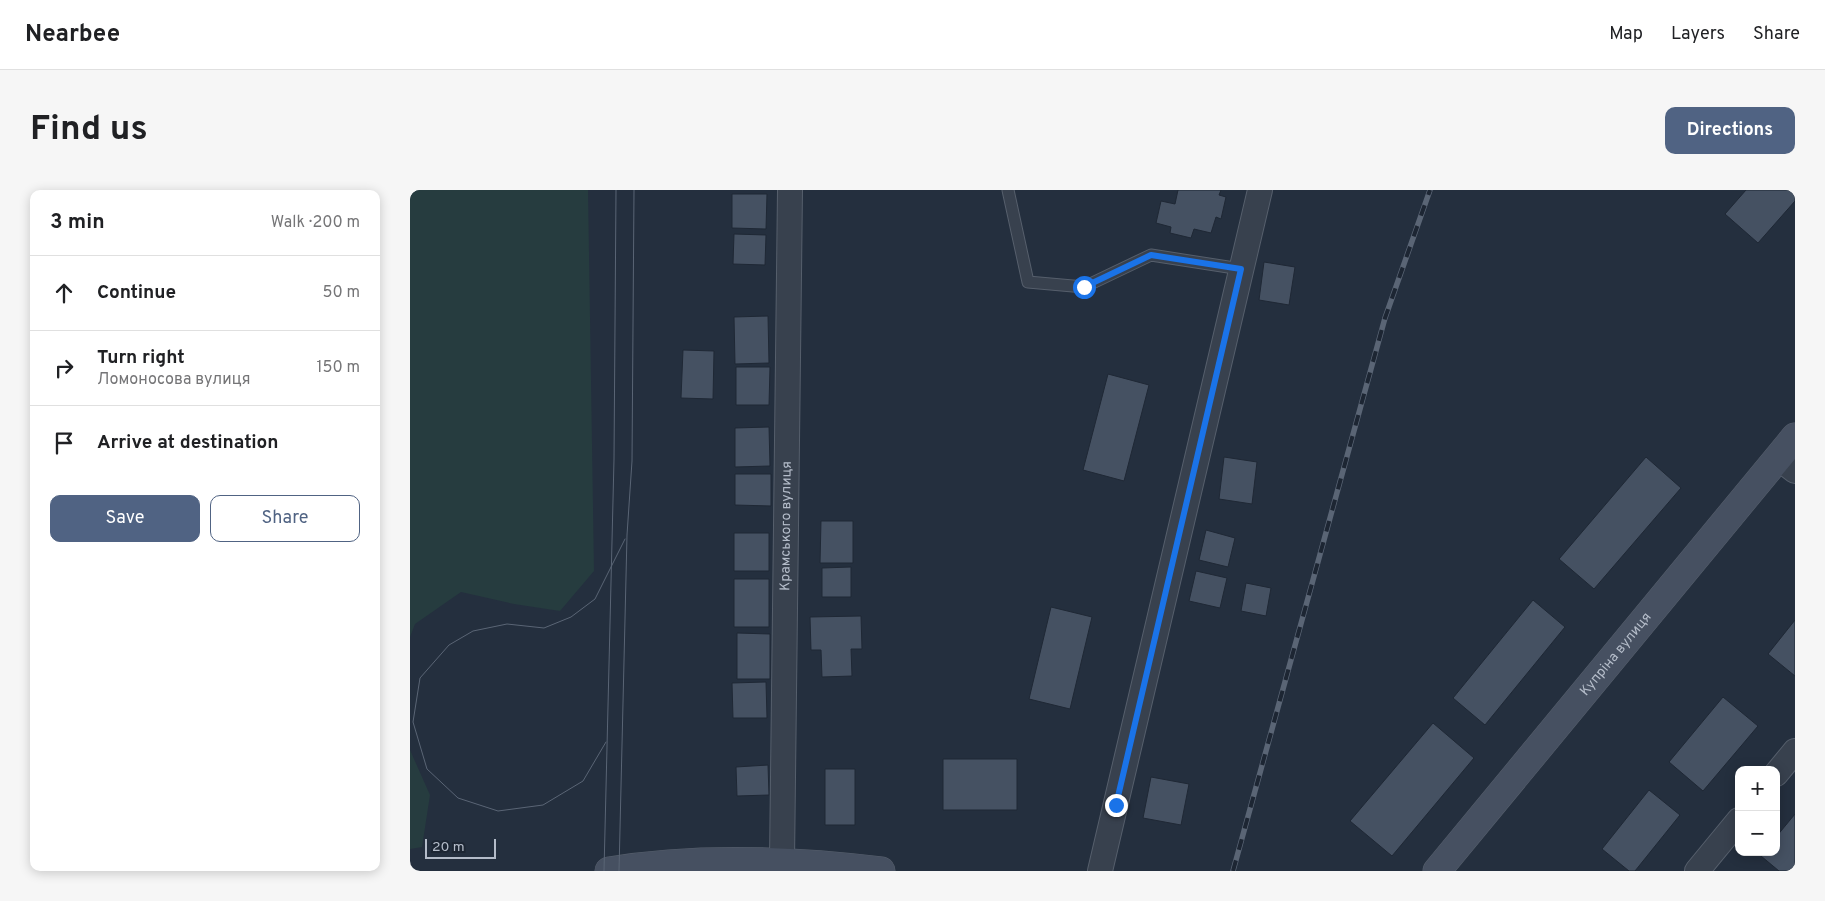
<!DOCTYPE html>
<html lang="en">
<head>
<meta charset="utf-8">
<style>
	:root { --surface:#fff; --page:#f6f6f6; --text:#202124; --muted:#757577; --line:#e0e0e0; --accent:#506383 }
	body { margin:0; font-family:Overpass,sans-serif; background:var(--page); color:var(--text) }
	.controls { position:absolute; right:15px; bottom:15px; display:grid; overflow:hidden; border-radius:10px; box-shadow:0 2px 12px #0003 }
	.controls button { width:45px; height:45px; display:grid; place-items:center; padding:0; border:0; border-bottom:1px solid var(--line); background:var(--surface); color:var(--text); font:25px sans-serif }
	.scale { position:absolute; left:15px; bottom:12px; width:71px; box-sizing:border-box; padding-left:5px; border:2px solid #b4bcc9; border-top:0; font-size:14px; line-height:18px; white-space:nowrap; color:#b4bcc9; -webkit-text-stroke:4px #1d2633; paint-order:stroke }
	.stop { position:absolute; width:15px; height:15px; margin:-11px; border:4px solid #1a73e8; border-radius:50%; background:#fff }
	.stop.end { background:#1a73e8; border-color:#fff; box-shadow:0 1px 5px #0008 }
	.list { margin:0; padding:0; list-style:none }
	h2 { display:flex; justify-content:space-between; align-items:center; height:65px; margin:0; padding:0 20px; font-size:21px }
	h2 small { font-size:16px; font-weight:400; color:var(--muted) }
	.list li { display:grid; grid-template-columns:32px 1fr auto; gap:15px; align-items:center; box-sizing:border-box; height:75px; padding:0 20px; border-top:1px solid var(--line) }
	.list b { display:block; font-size:19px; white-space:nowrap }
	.list p { margin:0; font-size:16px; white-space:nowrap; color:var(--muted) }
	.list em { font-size:16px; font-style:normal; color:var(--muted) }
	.actions { display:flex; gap:10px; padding:15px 20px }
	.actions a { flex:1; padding:11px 0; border:1px solid var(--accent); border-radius:10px; text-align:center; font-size:18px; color:var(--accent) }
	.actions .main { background:var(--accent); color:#fff }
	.icon { flex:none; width:28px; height:28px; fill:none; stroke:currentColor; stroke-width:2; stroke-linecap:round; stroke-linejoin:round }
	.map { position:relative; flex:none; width:1385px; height:681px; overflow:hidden; border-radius:10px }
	header { display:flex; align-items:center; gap:30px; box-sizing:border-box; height:70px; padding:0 25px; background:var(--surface); border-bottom:1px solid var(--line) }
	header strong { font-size:24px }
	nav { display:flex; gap:28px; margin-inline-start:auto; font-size:18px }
	.intro { display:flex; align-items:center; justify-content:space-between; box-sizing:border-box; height:120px; padding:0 30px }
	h1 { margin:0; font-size:35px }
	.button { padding:12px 22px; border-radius:10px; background:var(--accent); color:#fff; font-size:18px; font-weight:700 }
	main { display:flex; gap:30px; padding:0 30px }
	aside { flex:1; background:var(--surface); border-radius:10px; box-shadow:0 2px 12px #0003 }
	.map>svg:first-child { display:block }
	.green { fill:#263c3f }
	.building { fill:#455162; stroke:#1f2835 }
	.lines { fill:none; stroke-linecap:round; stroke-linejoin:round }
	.service-casing { stroke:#565f6c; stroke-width:13 }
	.minor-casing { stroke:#565f6c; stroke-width:26 }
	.secondary-casing { stroke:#565f6c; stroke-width:29 }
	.service { stroke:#38414e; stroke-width:11 }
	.minor { stroke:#38414e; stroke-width:24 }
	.secondary { stroke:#465061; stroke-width:28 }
	.tram { stroke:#5a6575; stroke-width:1 }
	.rail-casing { stroke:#5a6575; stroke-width:5.5 }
	.rail { stroke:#1d2633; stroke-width:4; stroke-dasharray:11; stroke-linecap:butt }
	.route { stroke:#1a73e8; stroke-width:6 }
	.labels { text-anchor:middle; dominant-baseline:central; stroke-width:5; stroke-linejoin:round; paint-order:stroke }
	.street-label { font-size:14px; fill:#b4bcc9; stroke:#1d2633 }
</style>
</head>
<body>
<header>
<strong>Nearbee</strong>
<nav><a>Map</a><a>Layers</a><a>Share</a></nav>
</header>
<div class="intro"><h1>Find us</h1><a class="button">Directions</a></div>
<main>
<aside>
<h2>3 min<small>Walk · 200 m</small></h2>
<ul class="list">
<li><svg class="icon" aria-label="ahead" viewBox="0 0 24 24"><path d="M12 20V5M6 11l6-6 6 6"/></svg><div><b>Continue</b></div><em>50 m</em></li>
<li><svg class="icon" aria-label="right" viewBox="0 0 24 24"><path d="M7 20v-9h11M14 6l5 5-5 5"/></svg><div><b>Turn right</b><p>Ломоносова вулиця</p></div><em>150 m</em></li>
<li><svg class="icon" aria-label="arrive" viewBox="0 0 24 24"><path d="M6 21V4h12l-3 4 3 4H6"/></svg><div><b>Arrive at destination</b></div></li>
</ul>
<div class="actions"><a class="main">Save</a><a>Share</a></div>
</aside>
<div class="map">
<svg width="1385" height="681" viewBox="0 0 1385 681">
	<rect width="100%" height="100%" fill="#242f3e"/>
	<path class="green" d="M 0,0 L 178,0 L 184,381 L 150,421 L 104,414 L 51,402 L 5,434 L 0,447 Z
		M 0,560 L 20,605 L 12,657 L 0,659 Z"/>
	<path class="building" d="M 768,0 L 811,0 L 809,5 L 816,7 L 811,29 L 806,27 L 801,43 L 784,39 L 781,48 L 760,43 L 761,37 L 746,33 L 751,11 L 765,14 Z
		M 1336,0 L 1383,0 L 1385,2 L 1385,11 L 1348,53 L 1315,24 Z
		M 322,4 L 357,4 L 356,39 L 322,38 Z
		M 324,44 L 356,45 L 355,75 L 323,74 Z
		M 854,72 L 885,77 L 879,115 L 849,110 Z
		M 358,126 L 359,173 L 325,174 L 324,127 Z
		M 273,160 L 304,161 L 303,209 L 271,208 Z
		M 326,177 L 360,177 L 359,215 L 326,215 Z
		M 698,184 L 739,195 L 714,291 L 673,280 Z
		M 359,237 L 360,276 L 325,277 L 325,238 Z
		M 814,267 L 847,272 L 842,314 L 809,309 Z
		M 1236,267 L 1271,298 L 1184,399 L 1149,369 Z
		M 325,284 L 361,284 L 361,316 L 325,315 Z
		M 411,331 L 443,331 L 443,373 L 410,373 Z
		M 796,340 L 825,348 L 818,377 L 789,370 Z
		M 324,343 L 359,343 L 359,381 L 324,381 Z
		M 441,377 L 441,407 L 412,407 L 412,378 Z
		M 786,381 L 817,388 L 810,418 L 779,411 Z
		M 324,389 L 359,389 L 359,437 L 324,437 Z
		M 836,393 L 861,398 L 856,426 L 831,421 Z
		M 1123,410 L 1155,437 L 1075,535 L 1043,508 Z
		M 641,417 L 682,427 L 660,519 L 619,509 Z
		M 451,426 L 452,459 L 441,459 L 442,486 L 412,487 L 411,460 L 401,460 L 400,427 Z
		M 1385,430 L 1385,486 L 1358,464 Z
		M 327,443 L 360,444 L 360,489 L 327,489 Z
		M 356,492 L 357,528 L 323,528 L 322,493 Z
		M 1313,507 L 1348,536 L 1293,601 L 1259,572 Z
		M 1023,533 L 1064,568 L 982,666 L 940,631 Z
		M 533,569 L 607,569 L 607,620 L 533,620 Z
		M 358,575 L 359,605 L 327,606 L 326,577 Z
		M 415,579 L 445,579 L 445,635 L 415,635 Z
		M 741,587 L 779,594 L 771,635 L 733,628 Z
		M 1239,600 L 1270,625 L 1225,681 L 1219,681 L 1192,659 Z
		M 1385,624 L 1385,681 L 1369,681 L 1351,666 L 1354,662 L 1366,662 L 1366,647 Z"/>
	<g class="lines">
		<g class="service-casing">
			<path id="service" d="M 598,0 L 618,92 L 674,97 L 741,65 L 831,79"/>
		</g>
		<g class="minor-casing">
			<g id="minor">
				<path d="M 1368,268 L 1385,281"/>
				<path d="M 1366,584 L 1385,561"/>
				<path id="s1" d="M 372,671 L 380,0"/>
				<path d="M 690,681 L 850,0"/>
				<path d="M 1287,681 L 1329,630"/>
			</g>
		</g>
		<g class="secondary-casing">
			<g id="secondary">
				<path d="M 199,681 C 289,666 381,670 471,681"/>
				<path id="s2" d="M 1027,681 L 1385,247"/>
			</g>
		</g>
		<use href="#service" class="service"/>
		<use href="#minor" class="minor"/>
		<use href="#secondary" class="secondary"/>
		<path class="tram" d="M 196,552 L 173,591 L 133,615 L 88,621 L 48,608 L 17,579 L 3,532 L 10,488 L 39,455 L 63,441 L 97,434 L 134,438 L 161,427 L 185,409 L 215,349
			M 194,681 L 204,269 L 206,0
			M 209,681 L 217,345 L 222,271 L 224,0"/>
		<g class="rail-casing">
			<path id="rail" d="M 823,681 L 975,128 L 1020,0"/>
		</g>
		<use href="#rail" class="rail"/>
	</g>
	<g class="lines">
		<path class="route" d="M 674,97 L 741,65 L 831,79 L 706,615"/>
	</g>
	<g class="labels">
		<g class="street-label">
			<text stroke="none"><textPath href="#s1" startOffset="335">Крамського вулиця</textPath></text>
			<text stroke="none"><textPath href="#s2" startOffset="281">Купріна вулиця</textPath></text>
		</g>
	</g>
</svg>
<div class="controls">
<button>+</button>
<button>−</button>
</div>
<div class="scale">20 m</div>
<div class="stop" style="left:674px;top:97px"></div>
<div class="stop end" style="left:706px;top:615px"></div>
</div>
</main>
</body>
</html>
